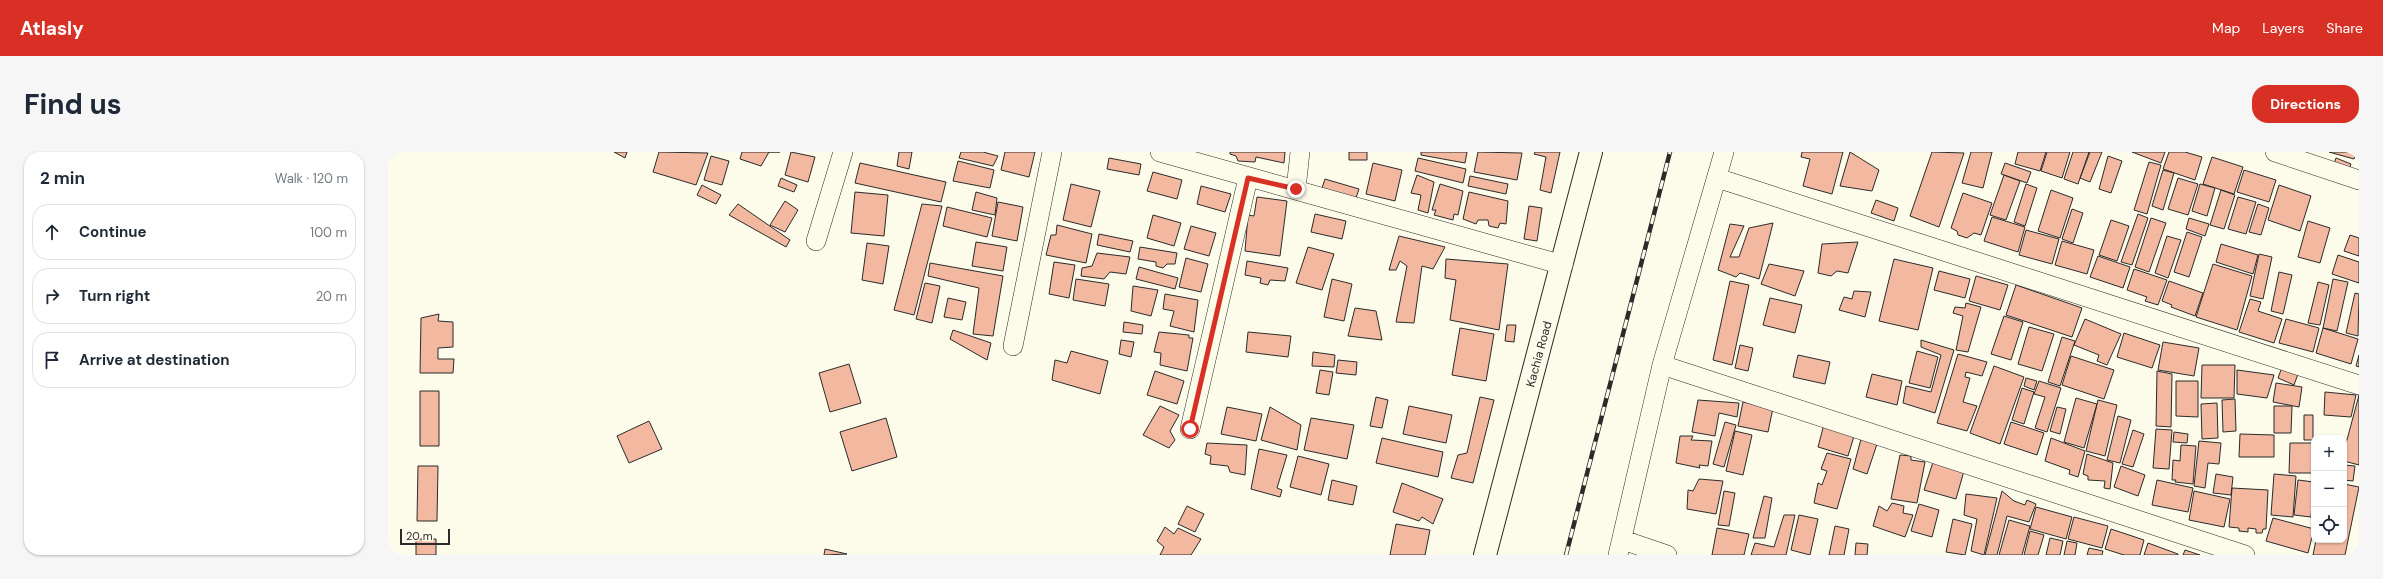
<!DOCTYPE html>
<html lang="en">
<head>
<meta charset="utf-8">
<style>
	:root { --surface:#fff; --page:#f6f6f7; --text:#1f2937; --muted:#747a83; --line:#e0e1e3; --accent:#d93025 }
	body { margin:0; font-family:"DM Sans",sans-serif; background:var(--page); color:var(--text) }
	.controls { position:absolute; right:12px; bottom:12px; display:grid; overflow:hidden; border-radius:8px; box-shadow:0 1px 3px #0004 }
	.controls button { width:36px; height:36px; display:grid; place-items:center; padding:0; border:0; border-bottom:1px solid var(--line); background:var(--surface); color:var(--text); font:20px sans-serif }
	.scale { position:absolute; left:12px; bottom:10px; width:50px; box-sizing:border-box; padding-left:4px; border:2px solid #2b2b2b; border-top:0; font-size:11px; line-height:14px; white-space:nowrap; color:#2b2b2b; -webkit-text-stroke:3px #fdfbea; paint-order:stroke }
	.stop { position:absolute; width:12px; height:12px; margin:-9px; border:3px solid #d93025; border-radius:50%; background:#fff }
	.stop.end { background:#d93025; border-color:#fff; box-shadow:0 1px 4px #0008 }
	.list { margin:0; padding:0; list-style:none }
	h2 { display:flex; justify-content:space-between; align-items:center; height:52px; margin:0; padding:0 16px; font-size:17px }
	h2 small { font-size:13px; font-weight:400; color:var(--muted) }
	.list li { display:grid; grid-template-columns:26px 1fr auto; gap:12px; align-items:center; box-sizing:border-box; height:56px; margin:0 8px 8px; padding:0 8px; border:1px solid var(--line); border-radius:16px }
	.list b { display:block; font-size:15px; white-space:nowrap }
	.list em { font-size:13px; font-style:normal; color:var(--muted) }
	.icon { flex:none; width:22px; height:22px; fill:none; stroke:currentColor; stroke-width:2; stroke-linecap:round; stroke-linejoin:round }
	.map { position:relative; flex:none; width:1971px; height:403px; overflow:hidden; border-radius:16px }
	header { display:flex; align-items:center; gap:24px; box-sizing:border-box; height:56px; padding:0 20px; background:var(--accent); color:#fff }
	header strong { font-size:19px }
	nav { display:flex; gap:22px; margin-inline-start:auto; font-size:14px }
	.intro { display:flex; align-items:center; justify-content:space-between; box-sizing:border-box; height:96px; padding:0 24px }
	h1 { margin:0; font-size:28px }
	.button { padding:10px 18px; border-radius:16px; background:var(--accent); color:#fff; font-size:14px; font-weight:700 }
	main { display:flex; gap:24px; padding:0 24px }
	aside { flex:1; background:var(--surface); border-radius:16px; box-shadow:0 1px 3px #0004 }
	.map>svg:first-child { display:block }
	.building { fill:#f2b8a0; stroke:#2b2b2b }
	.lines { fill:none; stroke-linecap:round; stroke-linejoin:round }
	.minor-casing { stroke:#2b2b2b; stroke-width:20 }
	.major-casing { stroke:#2b2b2b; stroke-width:24 }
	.minor { stroke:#fdfbea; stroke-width:19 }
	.major { stroke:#fdfbea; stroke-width:22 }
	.rail-casing { stroke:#2b2b2b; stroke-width:4.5 }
	.rail { stroke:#fdfbea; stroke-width:3; stroke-dasharray:9; stroke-linecap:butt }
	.route { stroke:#d93025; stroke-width:5 }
	.labels { text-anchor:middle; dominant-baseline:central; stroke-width:3; stroke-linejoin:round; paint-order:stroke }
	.street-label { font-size:12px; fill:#2b2b2b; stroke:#fdfbea }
</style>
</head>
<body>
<header>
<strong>Atlasly</strong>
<nav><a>Map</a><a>Layers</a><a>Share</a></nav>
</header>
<div class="intro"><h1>Find us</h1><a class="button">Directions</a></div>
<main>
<aside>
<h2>2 min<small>Walk · 120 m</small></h2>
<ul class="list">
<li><svg class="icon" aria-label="ahead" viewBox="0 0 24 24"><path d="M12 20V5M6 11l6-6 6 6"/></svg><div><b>Continue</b></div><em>100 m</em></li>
<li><svg class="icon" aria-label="right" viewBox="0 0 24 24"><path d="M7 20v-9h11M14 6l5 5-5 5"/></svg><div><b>Turn right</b></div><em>20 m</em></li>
<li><svg class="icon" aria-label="arrive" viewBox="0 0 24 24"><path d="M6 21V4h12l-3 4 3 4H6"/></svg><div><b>Arrive at destination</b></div></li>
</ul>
</aside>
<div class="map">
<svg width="1971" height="403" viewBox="0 0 1971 403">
	<rect width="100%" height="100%" fill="#fdfbea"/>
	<path class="building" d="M 226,0 L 239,0 L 237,6 Z
		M 271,0 L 320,1 L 308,33 L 265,20 Z
		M 354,0 L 392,0 L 381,0 L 373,14 L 352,7 Z
		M 403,0 L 427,5 L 420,30 L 397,23 Z
		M 511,0 L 524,0 L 521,17 L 509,14 Z
		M 573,0 L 595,0 L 610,4 L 605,14 L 571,6 Z
		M 617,0 L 647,0 L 641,25 L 613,18 Z
		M 842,0 L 897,0 L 896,11 L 868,5 L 867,10 L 850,9 L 848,4 L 842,2 Z
		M 961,0 L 979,0 L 979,8 L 961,8 Z
		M 1033,0 L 1079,0 L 1077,11 L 1033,3 Z
		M 1090,0 L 1134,1 L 1129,28 L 1086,20 Z
		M 1147,0 L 1172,0 L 1163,41 L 1152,38 L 1158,5 L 1146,2 Z
		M 1414,0 L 1455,0 L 1444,42 L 1415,34 L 1422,7 L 1413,5 Z
		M 1462,0 L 1491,18 L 1484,39 L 1452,34 Z
		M 1544,0 L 1576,1 L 1551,75 L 1522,64 Z
		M 1583,0 L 1604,0 L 1595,36 L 1574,31 Z
		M 1630,0 L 1658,0 L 1652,19 L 1627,12 Z
		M 1659,0 L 1682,0 L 1674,26 L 1653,19 Z
		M 1685,0 L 1701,0 L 1690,32 L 1676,27 Z
		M 1702,0 L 1714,0 L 1702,30 L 1692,26 Z
		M 1744,0 L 1777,0 L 1773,11 Z
		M 1781,0 L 1797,0 L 1814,5 L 1807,28 L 1775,17 Z
		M 1941,0 L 1968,0 L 1966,7 Z
		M 323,4 L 341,9 L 334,33 L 316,28 Z
		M 1720,4 L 1734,9 L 1723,41 L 1711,37 Z
		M 1824,5 L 1855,15 L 1846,42 L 1815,32 Z
		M 721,6 L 753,12 L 751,23 L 719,17 Z
		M 1030,6 L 1078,17 L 1075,31 L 1027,19 Z
		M 1948,6 L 1963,12 L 1960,21 L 1945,15 Z
		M 570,9 L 606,18 L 602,36 L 565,29 Z
		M 1761,10 L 1773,13 L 1759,62 L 1746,58 Z
		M 472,11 L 558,30 L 553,50 L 467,31 Z
		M 985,11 L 1014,18 L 1007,49 L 978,42 Z
		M 1617,11 L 1643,20 L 1639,31 L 1613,22 Z
		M 1775,18 L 1786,21 L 1775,58 L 1764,54 Z
		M 1856,18 L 1888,28 L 1881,50 L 1849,40 Z
		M 765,20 L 794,28 L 789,47 L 759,39 Z
		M 1029,23 L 1046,30 L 1040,61 L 1030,58 L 1033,43 L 1023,41 Z
		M 1616,23 L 1632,29 L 1618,68 L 1602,63 Z
		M 1082,24 L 1120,32 L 1118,42 L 1080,34 Z
		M 393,26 L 409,33 L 406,40 L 390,34 Z
		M 1790,26 L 1810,32 L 1800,63 L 1780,57 Z
		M 937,27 L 971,37 L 968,46 L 934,36 Z
		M 683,32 L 712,39 L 703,75 L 675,68 Z
		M 1052,32 L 1075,39 L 1070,63 L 1066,62 L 1065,68 L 1046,63 L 1048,58 L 1044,58 Z
		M 1638,32 L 1649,36 L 1637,74 L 1626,70 Z
		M 1812,32 L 1827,36 L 1819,64 L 1804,59 Z
		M 314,33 L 333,43 L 328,52 L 309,43 Z
		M 1891,33 L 1923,44 L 1912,79 L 1880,68 Z
		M 813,34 L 843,42 L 837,60 L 809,52 Z
		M 1663,38 L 1685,46 L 1672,86 L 1650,79 Z
		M 1833,38 L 1847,43 L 1836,77 L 1822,73 Z
		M 467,40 L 500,43 L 496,84 L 463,81 Z
		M 588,40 L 609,46 L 607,63 L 584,58 Z
		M 1081,40 L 1120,49 L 1118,72 L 1112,71 L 1110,76 L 1101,74 L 1100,68 L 1090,68 L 1088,72 L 1075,67 Z
		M 1575,41 L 1604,51 L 1593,83 L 1586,81 L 1579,86 L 1570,83 L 1569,79 L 1563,76 Z
		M 869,45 L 899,49 L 892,104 L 857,99 L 860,63 L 866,64 Z
		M 1850,45 L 1868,50 L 1858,82 L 1840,77 Z
		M 1488,48 L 1510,56 L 1506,69 L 1483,61 Z
		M 397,49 L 410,58 L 397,80 L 382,73 Z
		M 610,50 L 635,55 L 629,89 L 604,84 Z
		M 350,52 L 402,88 L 398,95 L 341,63 Z
		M 534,52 L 554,54 L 526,163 L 506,158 Z
		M 1870,52 L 1881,56 L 1873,83 L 1861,80 Z
		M 1141,54 L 1154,56 L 1149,89 L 1136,87 Z
		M 559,55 L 604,66 L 599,85 L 555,74 Z
		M 1684,57 L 1695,61 L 1685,91 L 1674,87 Z
		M 927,62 L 958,69 L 954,87 L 923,80 Z
		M 1750,62 L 1760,66 L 1744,113 L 1733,110 Z
		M 765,63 L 793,71 L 786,94 L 759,86 Z
		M 1604,65 L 1637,75 L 1630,100 L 1596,89 Z
		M 1763,66 L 1778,71 L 1761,120 L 1747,115 Z
		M 1801,66 L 1821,72 L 1817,84 L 1798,77 Z
		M 1723,68 L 1741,74 L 1729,109 L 1711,103 Z
		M 1920,69 L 1942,76 L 1932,111 L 1910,105 Z
		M 1385,71 L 1371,127 L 1352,121 L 1348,125 L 1330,118 L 1342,72 L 1356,74 L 1342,105 L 1351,105 L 1361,76 Z
		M 669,73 L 704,82 L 698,111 L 658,103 L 663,83 L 668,83 Z
		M 803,74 L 828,81 L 821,104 L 796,97 Z
		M 1638,78 L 1671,87 L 1664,112 L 1631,103 Z
		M 1799,80 L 1814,85 L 1801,125 L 1786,120 Z
		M 711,82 L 745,89 L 742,100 L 709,93 Z
		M 1962,83 L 1971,86 L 1971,104 L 1956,99 Z
		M 1011,84 L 1057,95 L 1045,117 L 1034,114 L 1026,171 L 1008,170 L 1019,114 L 1012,109 L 1008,118 L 1001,118 Z
		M 1779,84 L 1793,88 L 1780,126 L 1767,121 Z
		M 1674,89 L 1706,98 L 1699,122 L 1667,113 Z
		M 588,90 L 619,95 L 615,119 L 584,114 Z
		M 1470,90 L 1460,121 L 1449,119 L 1443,124 L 1430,121 L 1434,92 Z
		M 479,91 L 501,94 L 495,132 L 474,128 Z
		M 1833,92 L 1870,103 L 1865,122 L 1828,110 Z
		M 752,95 L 789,101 L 787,112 L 779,112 L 775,116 L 768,114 L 768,110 L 750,107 Z
		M 920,95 L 946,102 L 934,138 L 908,131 Z
		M 709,101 L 742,105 L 738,122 L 722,120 L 716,127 L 693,124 L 694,116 L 704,114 Z
		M 1871,102 L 1884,105 L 1875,147 L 1862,144 Z
		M 1950,103 L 1971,110 L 1971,131 L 1944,122 Z
		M 1710,104 L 1742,115 L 1735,136 L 1702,125 Z
		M 798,106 L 820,112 L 813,140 L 791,135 Z
		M 1058,107 L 1120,112 L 1111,178 L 1062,168 L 1068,128 L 1057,126 Z
		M 1506,107 L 1545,116 L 1530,178 L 1491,169 Z
		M 859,109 L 900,116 L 897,129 L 882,128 L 880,133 L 872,131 L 873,126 L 857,123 Z
		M 666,110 L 687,113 L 681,146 L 661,142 Z
		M 542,111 L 615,124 L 605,184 L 585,182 L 591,136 L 540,124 Z
		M 1381,112 L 1416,119 L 1407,144 L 1373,132 Z
		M 1825,112 L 1864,124 L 1849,178 L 1808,165 Z
		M 751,115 L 790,126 L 787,137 L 748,127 Z
		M 1746,117 L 1779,128 L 1770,153 L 1757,149 L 1759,145 L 1739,138 Z
		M 1551,119 L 1582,127 L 1577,146 L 1546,138 Z
		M 1891,120 L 1904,123 L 1895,162 L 1883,159 Z
		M 1588,124 L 1620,133 L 1612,158 L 1581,149 Z
		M 688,127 L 721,132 L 717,154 L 685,148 Z
		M 944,127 L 964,132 L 956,169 L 936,165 Z
		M 1945,127 L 1960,130 L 1949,179 L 1935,176 Z
		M 1342,129 L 1361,133 L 1344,213 L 1325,208 Z
		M 1781,129 L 1815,141 L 1807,164 L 1783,155 L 1784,153 L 1774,149 Z
		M 1930,130 L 1941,133 L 1932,173 L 1920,171 Z
		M 537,131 L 552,134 L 544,171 L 528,167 Z
		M 1628,133 L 1694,156 L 1684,185 L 1618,163 Z
		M 745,134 L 770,138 L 763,164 L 743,159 Z
		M 1466,139 L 1483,140 L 1477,165 L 1451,158 L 1456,145 L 1464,147 Z
		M 1967,141 L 1971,142 L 1970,184 L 1958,181 Z
		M 777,142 L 810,148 L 806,180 L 782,174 L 786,159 L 775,157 Z
		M 560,146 L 578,150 L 574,168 L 556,165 Z
		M 1382,146 L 1414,153 L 1407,181 L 1375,173 Z
		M 1862,147 L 1873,150 L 1870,159 L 1894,167 L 1886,191 L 1851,180 Z
		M 1578,151 L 1593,155 L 1580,200 L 1568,198 L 1575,164 L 1565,161 L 1567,155 L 1577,156 Z
		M 967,156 L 988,159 L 994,188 L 960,184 Z
		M 51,162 L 50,169 L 65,170 L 65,195 L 50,196 L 50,207 L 66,207 L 65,221 L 32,221 L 33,166 Z
		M 1616,164 L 1635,170 L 1623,208 L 1603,202 Z
		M 1697,167 L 1733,182 L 1719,213 L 1709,209 L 1711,203 L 1686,193 Z
		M 1898,167 L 1931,176 L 1925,200 L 1891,191 Z
		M 736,170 L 755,173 L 754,182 L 735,180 Z
		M 1119,173 L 1128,173 L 1126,190 L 1117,189 Z
		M 1641,175 L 1666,182 L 1654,219 L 1630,212 Z
		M 1072,176 L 1106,182 L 1098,229 L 1064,223 Z
		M 1935,176 L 1970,187 L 1963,212 L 1928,201 Z
		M 565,178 L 603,191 L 599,208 L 562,187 Z
		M 771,180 L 801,183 L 801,186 L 805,186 L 799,219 L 772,213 L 773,201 L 766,200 Z
		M 860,180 L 903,184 L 900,205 L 858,200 Z
		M 1736,181 L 1772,193 L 1764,216 L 1729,205 Z
		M 1674,185 L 1687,189 L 1672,234 L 1660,230 Z
		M 733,188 L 746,190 L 743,205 L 731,202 Z
		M 1533,188 L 1566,198 L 1547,261 L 1515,251 L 1518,234 L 1543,240 L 1553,203 L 1533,195 Z
		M 1775,190 L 1811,196 L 1806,224 L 1770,218 Z
		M 1352,193 L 1365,196 L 1360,219 L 1347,216 Z
		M 683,199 L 720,209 L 712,242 L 664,228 L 667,208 L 679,211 Z
		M 1529,199 L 1550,205 L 1542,236 L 1521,231 Z
		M 925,200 L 947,203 L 946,215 L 924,214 Z
		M 1570,202 L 1599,210 L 1594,224 L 1578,220 L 1577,225 L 1582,226 L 1575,250 L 1589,254 L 1579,279 L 1549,271 Z
		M 1410,203 L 1442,210 L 1437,232 L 1405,225 Z
		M 1971,203 L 1971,215 L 1968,214 Z
		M 1683,204 L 1726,218 L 1716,247 L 1674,233 Z
		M 950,208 L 969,210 L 968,223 L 948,221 Z
		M 461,212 L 473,251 L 442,260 L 431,221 Z
		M 1814,213 L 1847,213 L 1846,246 L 1813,246 Z
		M 1606,214 L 1636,225 L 1612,292 L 1582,281 Z
		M 1894,215 L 1910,222 L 1906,233 L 1890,226 Z
		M 932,218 L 945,220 L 941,243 L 928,241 Z
		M 1849,218 L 1886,223 L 1879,246 L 1849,242 Z
		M 767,219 L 796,229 L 789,252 L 759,243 Z
		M 1769,219 L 1784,222 L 1783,275 L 1768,274 Z
		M 1484,222 L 1514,229 L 1509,253 L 1478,245 Z
		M 1638,226 L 1649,229 L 1646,238 L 1636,234 Z
		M 1651,229 L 1673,236 L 1659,280 L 1647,276 L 1657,245 L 1646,242 Z
		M 1788,229 L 1810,229 L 1810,265 L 1788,264 Z
		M 1888,231 L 1914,235 L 1911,255 L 1885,250 Z
		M 1634,236 L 1646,240 L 1636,272 L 1624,268 Z
		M 32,239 L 51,239 L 51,294 L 32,294 Z
		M 1937,240 L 1968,243 L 1963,265 L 1936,263 Z
		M 1971,243 L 1971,313 L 1956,309 L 1956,299 Z
		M 988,245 L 1000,248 L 994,276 L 982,274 Z
		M 1092,245 L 1106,248 L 1085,331 L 1063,326 L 1070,303 L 1079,301 Z
		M 1688,246 L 1709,252 L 1696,296 L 1676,290 Z
		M 1847,247 L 1848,279 L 1835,280 L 1834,248 Z
		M 1310,248 L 1351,251 L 1349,265 L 1331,261 L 1327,284 L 1304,280 Z
		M 1710,248 L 1729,253 L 1717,304 L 1698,299 Z
		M 1355,250 L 1385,256 L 1380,280 L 1350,274 Z
		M 1829,251 L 1830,286 L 1814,287 L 1813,252 Z
		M 772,254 L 791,263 L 782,279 L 787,288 L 781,296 L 755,283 Z
		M 1021,254 L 1064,263 L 1058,291 L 1015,282 Z
		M 1886,254 L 1904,254 L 1903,281 L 1886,281 Z
		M 839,255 L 874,262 L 868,289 L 833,282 Z
		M 882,255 L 913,273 L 909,298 L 873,288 Z
		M 1669,255 L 1678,257 L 1672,282 L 1662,279 Z
		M 1916,263 L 1925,263 L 1925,288 L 1916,288 Z
		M 1730,264 L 1743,268 L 1732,311 L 1719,308 Z
		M 498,266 L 509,305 L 464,319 L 452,280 Z
		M 923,266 L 966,273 L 959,307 L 916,298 Z
		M 261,269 L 274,297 L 241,311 L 229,284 Z
		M 1337,270 L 1348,273 L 1336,315 L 1325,312 Z
		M 1623,270 L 1656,281 L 1649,303 L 1616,292 Z
		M 1436,272 L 1467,281 L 1460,304 L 1430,295 Z
		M 1768,277 L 1784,278 L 1781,317 L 1765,316 Z
		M 1745,278 L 1756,282 L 1745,315 L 1734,312 Z
		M 1347,279 L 1364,283 L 1355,323 L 1338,319 Z
		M 1786,280 L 1800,282 L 1799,291 L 1785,290 Z
		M 1852,282 L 1886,283 L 1886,305 L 1851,305 Z
		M 1292,284 L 1305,284 L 1303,288 L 1324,289 L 1320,314 L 1311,313 L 1312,316 L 1288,311 Z
		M 994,286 L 1055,300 L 1050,325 L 988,311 Z
		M 1663,286 L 1697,299 L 1690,325 L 1681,322 L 1682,318 L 1657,309 Z
		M 1473,287 L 1489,292 L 1479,322 L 1465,317 Z
		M 1811,289 L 1833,291 L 1831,312 L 1820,311 L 1817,336 L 1806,334 Z
		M 819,291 L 859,293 L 857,323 L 842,320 L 840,314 L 822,312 L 823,304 L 817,302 Z
		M 1902,291 L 1925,291 L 1924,321 L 1901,321 Z
		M 1793,293 L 1808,294 L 1805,332 L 1787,330 L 1788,328 L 1784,328 L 1785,308 L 1792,309 Z
		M 871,297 L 899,303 L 889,336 L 894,338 L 892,345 L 863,337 Z
		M 1439,301 L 1463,307 L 1449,357 L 1426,351 L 1430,331 L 1434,333 L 1439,319 L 1433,317 Z
		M 1699,302 L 1725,311 L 1722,337 L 1716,336 L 1717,329 L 1700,328 L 1700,324 L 1695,322 Z
		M 1512,303 L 1523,304 L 1523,308 L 1537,310 L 1529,351 L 1503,347 Z
		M 910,304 L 941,312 L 933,343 L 902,335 Z
		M 1545,310 L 1576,319 L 1568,347 L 1536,338 Z
		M 1956,313 L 1967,314 L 1965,329 L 1956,328 Z
		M 30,314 L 50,314 L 49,369 L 29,369 Z
		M 1733,314 L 1757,323 L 1750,344 L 1726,335 Z
		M 1828,322 L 1845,325 L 1843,343 L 1825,341 Z
		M 1886,322 L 1908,324 L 1905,365 L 1883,363 Z
		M 1311,327 L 1335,329 L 1328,362 L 1299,357 L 1300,338 L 1305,339 Z
		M 944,328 L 969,334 L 965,353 L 940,348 Z
		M 1769,328 L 1805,336 L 1800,360 L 1764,353 Z
		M 1910,328 L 1926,330 L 1923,365 L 1906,363 Z
		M 1014,331 L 1055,347 L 1045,372 L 1034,365 L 1031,369 L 1005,360 Z
		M 1956,332 L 1971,335 L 1957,403 L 1925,403 L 1928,388 L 1956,388 Z
		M 1844,336 L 1880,338 L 1878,377 L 1875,377 L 1874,381 L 1868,381 L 1868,377 L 1860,376 L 1860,380 L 1851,379 L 1851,376 L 1841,375 Z
		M 1336,339 L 1347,341 L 1341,374 L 1330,373 Z
		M 1614,339 L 1626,349 L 1637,353 L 1639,348 L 1648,352 L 1641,370 L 1619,364 L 1609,403 L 1597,403 Z
		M 1806,339 L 1842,347 L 1836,375 L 1801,368 Z
		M 1578,342 L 1609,346 L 1596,403 L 1583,399 L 1589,367 L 1576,363 Z
		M 1376,344 L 1384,346 L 1377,386 L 1365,386 Z
		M 1504,351 L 1516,354 L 1515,361 L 1525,363 L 1517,385 L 1485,374 L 1491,354 L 1499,359 Z
		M 1531,352 L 1551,358 L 1544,385 L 1523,379 Z
		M 799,354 L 816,362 L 807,380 L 790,372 Z
		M 1648,355 L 1684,365 L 1678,387 L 1642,377 Z
		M 1396,363 L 1407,363 L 1398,403 L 1363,403 L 1367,391 L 1386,395 Z
		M 1411,363 L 1430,367 L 1422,403 L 1403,398 Z
		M 1686,365 L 1720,374 L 1714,396 L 1680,387 Z
		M 1885,366 L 1926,377 L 1920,401 L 1878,389 Z
		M 1565,367 L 1584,372 L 1577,403 L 1558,400 Z
		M 1621,368 L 1642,374 L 1634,403 L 1611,403 Z
		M 1008,372 L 1042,378 L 1037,403 L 1002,403 Z
		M 1447,374 L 1461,377 L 1456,403 L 1441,403 Z
		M 777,375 L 786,382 L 790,376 L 813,387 L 803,403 L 772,403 L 776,395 L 769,389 Z
		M 1329,376 L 1361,382 L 1356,403 L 1324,403 Z
		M 1723,377 L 1756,388 L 1752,403 L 1736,403 L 1717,397 Z
		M 1642,379 L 1656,383 L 1650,403 L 1636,403 Z
		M 1662,386 L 1675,389 L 1672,403 L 1658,403 Z
		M 28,387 L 48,387 L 48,403 L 28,403 Z
		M 1679,389 L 1689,391 L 1687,403 L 1676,403 Z
		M 1468,391 L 1480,392 L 1479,403 L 1467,403 Z
		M 1760,391 L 1790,402 L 1790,403 L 1756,403 Z
		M 1701,396 L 1715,399 L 1714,403 L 1699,403 Z
		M 437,397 L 459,402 L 436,403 Z
		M 1797,398 L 1812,403 L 1795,403 Z"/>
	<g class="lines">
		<g class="minor-casing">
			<path id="minor" d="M 772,0 L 1175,113
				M 1887,0 L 1971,28
				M 1329,26 L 1971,233
				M 908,37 L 912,0
				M 428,89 L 455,0
				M 625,194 L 664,0
				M 1274,213 L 1857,403
				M 802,277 L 860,26
				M 1235,388 L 1279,403
				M 1230,403 L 1274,213 L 1336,0"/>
		</g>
		<g class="major-casing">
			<path id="major" d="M 1097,403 L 1203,0"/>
		</g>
		<use href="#minor" class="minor"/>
		<use href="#major" class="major"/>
		<g class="rail-casing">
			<path id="rail" d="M 1178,403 L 1282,0"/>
		</g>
		<use href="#rail" class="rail"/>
	</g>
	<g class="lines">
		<path class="route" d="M 802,277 L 860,26 L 908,37"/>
	</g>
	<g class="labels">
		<g class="street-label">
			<text transform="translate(1151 202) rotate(-75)">Kachia Road</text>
		</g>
	</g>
</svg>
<div class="controls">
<button>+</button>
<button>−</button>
<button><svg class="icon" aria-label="locate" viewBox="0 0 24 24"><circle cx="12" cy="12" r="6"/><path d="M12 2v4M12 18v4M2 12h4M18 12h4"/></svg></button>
</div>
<div class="scale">20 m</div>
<div class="stop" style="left:802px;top:277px"></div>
<div class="stop end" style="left:908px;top:37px"></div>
</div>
</main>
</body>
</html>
